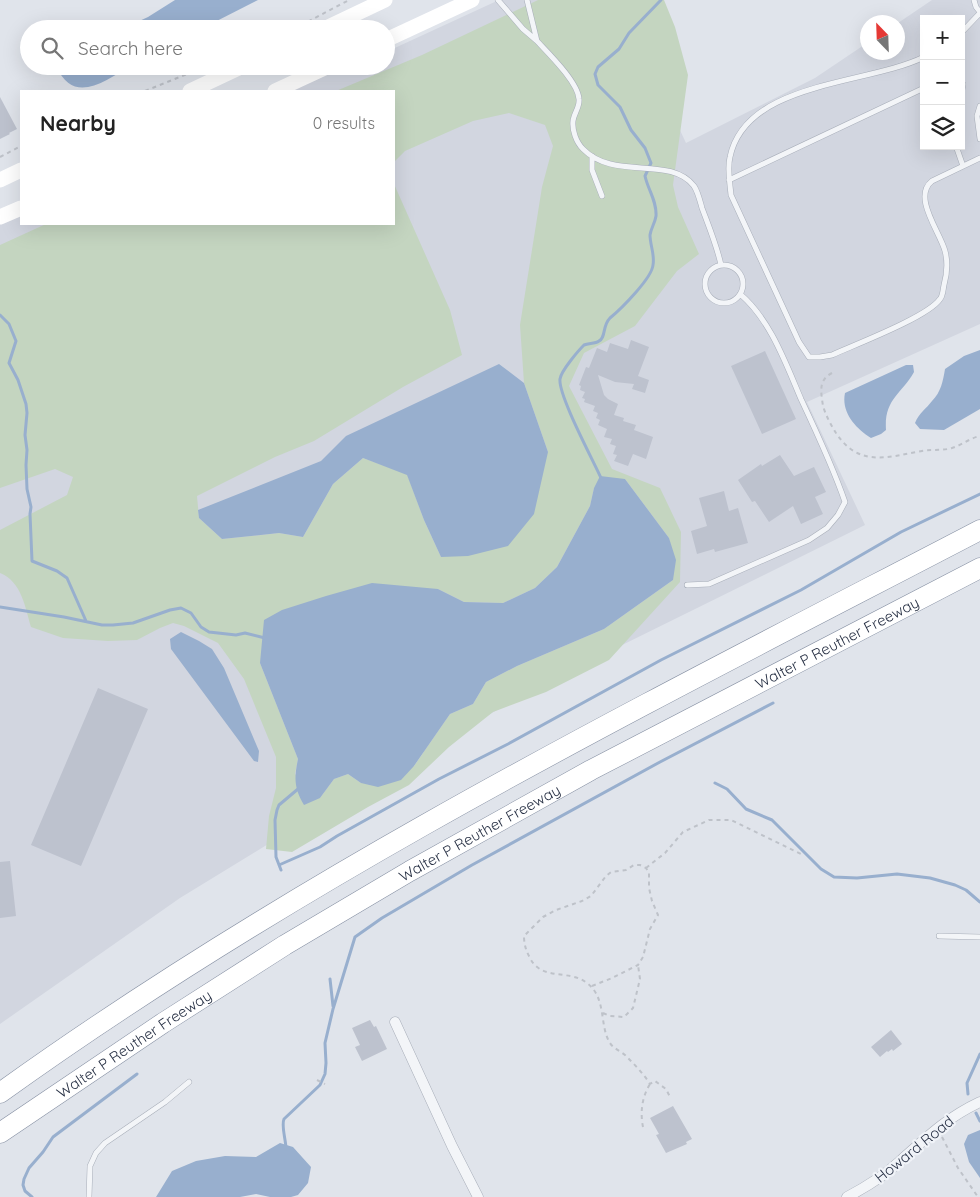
<!DOCTYPE html>
<html lang="en">
<head>
<meta charset="utf-8">
<style>
	:root { --surface:#fff; --page:#f2f2f2; --text:#222; --muted:#767676; --line:#e0e0e0 }
	body { margin:0; font-family:Quicksand,sans-serif; background:var(--page); color:var(--text) }
	.controls { position:absolute; right:15px; top:15px; display:grid; overflow:hidden; border-radius:0px; box-shadow:0 5px 20px #0002 }
	.controls button { width:45px; height:45px; display:grid; place-items:center; padding:0; border:0; border-bottom:1px solid var(--line); background:var(--surface); color:var(--text); font:25px sans-serif }
	.compass { position:absolute; left:860px; top:15px; width:45px; height:45px; border-radius:50%; background:var(--surface); box-shadow:0 5px 20px #0002; rotate:337deg }
	.list { margin:0; padding:0; list-style:none }
	h2 { display:flex; justify-content:space-between; align-items:center; height:65px; margin:0; padding:0 20px; font-size:21px }
	h2 small { font-size:16px; font-weight:400; color:var(--muted) }
	.icon { flex:none; width:28px; height:28px; fill:none; stroke:currentColor; stroke-width:2; stroke-linecap:round; stroke-linejoin:round }
	.map { position:relative; flex:none; width:980px; height:1197px; overflow:hidden }
	.search { position:absolute; background:var(--surface); box-shadow:0 5px 20px #0002; left:20px; top:20px; width:375px; height:55px; display:flex; align-items:center; gap:12px; box-sizing:border-box; padding:0 18px; border-radius:28px; color:var(--muted); font-size:19px }
	.panel { position:absolute; background:var(--surface); box-shadow:0 5px 20px #0002; left:20px; top:90px; width:375px; height:135px; border-radius:0px }
	.map>svg:first-child { display:block }
	.built { fill:#d2d6e0; fill-rule:evenodd }
	.green { fill:#c4d5c0; fill-rule:evenodd }
	.water { fill:#98afce }
	.lines { fill:none; stroke-linecap:round; stroke-linejoin:round }
	.stream { stroke:#98afce; stroke-width:3 }
	.building { fill:#bdc2ce }
	.lane-casing { stroke:#a8aeb9; stroke-width:6 }
	.street-casing { stroke:#a8aeb9; stroke-width:11 }
	.highway-casing { stroke:#8690a3; stroke-width:21 }
	.path { stroke:#bec2c9; stroke-width:2; stroke-dasharray:4 4; stroke-linecap:butt }
	.lane { stroke:#f3f5f8; stroke-width:5 }
	.street { stroke:#f3f5f8; stroke-width:10 }
	.secondary { stroke:#fff; stroke-width:15 }
	.highway { stroke:#fff; stroke-width:20 }
	.labels { text-anchor:middle; dominant-baseline:central; stroke-width:4.5; stroke-linejoin:round; paint-order:stroke }
	.street-label { font-size:15px; fill:#273044; stroke:#f0f3f8 }
</style>
</head>
<body>
<div class="map">
<svg width="980" height="1197" viewBox="0 0 980 1197">
	<rect width="100%" height="100%" fill="#e0e4eb"/>
	<path class="built" d="M 499,0 L 619,0 L 686,143 L 815,78 L 867,43 L 868,52 L 898,52 L 898,23 L 932,0 L 980,0 L 980,324 L 807,402 L 865,525 L 535,688 L 304,822 L 180,898 L 0,1024 L 0,224 L 21,215 L 21,224 L 394,224 L 394,91 L 287,91 L 324,74 L 349,66 L 386,66 L 386,52 ZM 924,19 L 961,19 L 961,146 L 924,146 Z"/>
	<path class="green" d="M 538,0 L 664,0 L 675,27 L 688,75 L 673,185 L 678,207 L 699,254 L 677,271 L 635,326 L 584,353 L 569,386 L 612,469 L 660,488 L 681,532 L 680,582 L 609,660 L 546,692 L 493,712 L 449,747 L 409,785 L 368,807 L 292,852 L 266,849 L 269,816 L 276,788 L 276,757 L 244,679 L 218,643 L 184,626 L 173,623 L 160,628 L 137,640 L 108,641 L 63,638 L 31,627 C 25,607 22,582 0,573 L 0,530 L 67,495 L 73,477 L 55,469 L 0,488 L 0,245 L 46,224 L 394,224 L 394,184 L 450,310 L 462,355 L 403,387 L 314,441 L 275,457 L 197,496 L 199,518 L 222,539 L 279,533 L 303,537 L 333,484 L 363,458 L 407,474 L 424,520 L 441,557 L 548,452 L 524,383 L 520,325 L 542,187 L 553,146 L 545,125 L 509,113 L 473,121 L 405,151 L 394,162 L 394,91 L 336,91 L 422,55 ZM 625,479 L 669,538 L 673,580 L 604,629 L 517,666 L 486,682 L 473,704 L 450,714 L 414,766 L 361,783 L 348,774 L 334,779 L 320,798 L 295,774 L 298,759 L 260,663 L 438,589 L 464,602 L 503,603 L 535,588 L 557,567 L 590,506 L 594,488 Z"/>
	<path class="water" d="M 175,0 L 258,0 L 201,29 L 122,29 L 148,17 Z
		M 56,66 L 131,66 C 104,81 74,106 56,66 Z
		M 980,350 L 980,409 L 944,430 L 920,429 L 915,423 C 919,413 926,409 932,401 C 941,392 943,381 945,369 L 964,356 Z
		M 499,364 L 524,383 L 548,452 L 534,514 L 508,546 L 468,556 L 441,557 L 424,520 L 407,475 L 363,458 L 333,484 L 303,537 L 279,533 L 222,539 L 199,518 L 198,510 L 321,461 L 346,436 Z
		M 906,365 L 913,365 L 914,372 C 901,395 884,399 886,430 L 881,434 L 871,438 C 855,428 841,412 845,393 Z
		M 600,476 L 625,479 L 669,538 L 676,560 L 673,580 L 604,629 L 517,666 L 486,682 L 473,704 L 450,714 L 414,766 L 401,780 L 378,787 L 361,783 L 348,774 L 334,779 L 320,798 L 304,805 C 294,788 294,778 298,759 L 260,663 L 264,620 L 282,610 L 326,596 L 372,583 L 438,589 L 464,602 L 503,603 L 535,588 L 557,567 L 590,506 L 594,488 Z
		M 181,632 L 199,641 L 212,649 L 224,668 L 259,751 L 258,762 L 254,761 L 171,649 L 170,639 Z
		M 980,1130 L 980,1178 L 969,1162 L 964,1144 L 968,1135 Z
		M 280,1143 L 293,1147 L 311,1167 L 308,1183 L 298,1195 L 291,1197 L 270,1197 L 256,1194 L 240,1197 L 156,1197 L 172,1171 L 196,1161 L 225,1156 L 256,1157 Z"/>
	<g class="lines">
		<path class="stream" d="M 0,315 L 9,324 L 16,341 L 9,363 L 18,380 L 26,404 L 27,413 L 25,435 L 27,450 L 26,465 L 27,489 L 31,507 L 30,514 L 32,561 L 57,571 L 67,578 L 86,621
			M 601,478 C 593,460 558,395 560,379 C 561,371 578,351 584,345 C 589,343 595,344 599,341 C 606,338 602,326 610,318 C 621,309 652,278 653,265 C 655,255 650,245 650,235 C 651,228 655,223 656,216 C 657,201 648,190 645,176 L 651,163 L 645,148 L 631,130 L 620,107 L 598,85 L 595,74 L 598,67 L 619,49 L 629,33 L 661,0
			M 0,607 L 64,617 L 102,625 L 113,625 L 133,623 L 170,610 L 181,608 L 191,613 L 201,627 L 209,632 L 236,635 L 245,633 L 265,638
			M 715,783 L 727,789 L 746,809 L 772,820 L 821,869 L 834,877 L 857,878 L 897,874 L 930,878 L 955,885 L 966,890 L 980,902
			M 279,865 L 320,847 L 337,836 L 439,779 L 508,744 L 661,660 L 801,590 L 901,532 L 980,494
			M 281,870 L 276,857 L 275,820 L 277,810 L 279,805 L 298,789
			M 330,979 L 333,1006
			M 968,1094 L 967,1083 L 980,1054
			M 976,1113 L 980,1121
			M 286,1149 C 286,1140 281,1126 284,1119 L 320,1085 L 325,1074 L 326,1063 L 325,1043 L 333,1009 L 355,937 L 382,918 L 472,865 L 660,762 L 773,703
			M 32,1197 L 25,1191 L 23,1185 L 24,1179 L 29,1168 L 43,1152 L 53,1137 L 137,1074"/>
	</g>
	<path class="building" d="M 0,97 L 17,129 L 9,133 L 10,134 L 0,139 Z
		M 631,340 L 649,347 L 638,376 L 649,380 L 645,393 L 632,389 L 634,384 L 615,382 L 598,375 L 604,395 L 608,399 L 618,404 L 614,415 L 624,418 L 623,421 L 636,425 L 634,430 L 653,437 L 646,459 L 633,454 L 628,466 L 614,461 L 617,455 L 613,454 L 616,446 L 610,444 L 612,439 L 604,437 L 607,429 L 598,425 L 600,420 L 596,418 L 598,413 L 593,411 L 595,406 L 584,402 L 585,399 L 582,398 L 585,392 L 580,390 L 581,386 L 579,385 L 586,367 L 589,368 L 597,348 L 607,352 L 610,343 L 628,349 Z
		M 765,351 L 796,419 L 762,434 L 731,366 Z
		M 780,455 L 794,476 L 814,467 L 826,492 L 815,497 L 823,514 L 801,524 L 793,506 L 769,522 L 755,501 L 752,502 L 738,480 L 761,464 L 762,466 Z
		M 724,491 L 729,511 L 738,508 L 748,543 L 715,552 L 714,549 L 697,554 L 691,531 L 707,526 L 699,498 Z
		M 98,688 L 148,709 L 81,866 L 31,845 Z
		M 10,861 L 16,916 L 0,918 L 0,862 Z
		M 370,1020 L 374,1027 L 376,1026 L 387,1049 L 362,1061 L 355,1047 L 360,1045 L 352,1028 Z
		M 891,1030 L 902,1044 L 893,1051 L 892,1049 L 888,1052 L 887,1051 L 880,1057 L 871,1047 Z
		M 673,1106 L 692,1139 L 686,1142 L 687,1144 L 666,1153 L 656,1135 L 659,1134 L 650,1118 Z"/>
	<g class="lines">
		<g class="lane-casing">
			<path id="lane" d="M 498,0 L 523,29 L 537,41 L 527,0
				M 974,0 L 976,7 L 980,12
				M 961,33 L 980,13
				M 537,41 C 548,53 578,82 579,99 C 580,107 574,113 573,121 C 572,130 576,142 583,149 C 614,181 670,155 694,186 C 698,192 700,201 702,208 C 709,227 717,246 721,265
				M 924,57 C 867,85 746,81 730,157 C 727,169 730,183 731,195 L 799,342 L 809,357 L 820,357 L 832,355 C 854,345 928,317 940,299 C 943,296 943,289 944,285 C 947,274 948,262 945,251 C 940,232 912,197 932,181 L 980,158
				M 961,82 L 963,84 L 961,96
				M 980,106 L 977,116 L 980,139
				M 956,146 L 963,166
				M 592,156 L 592,170 L 602,196
				M 729,180 L 924,88
				M705 284a19 19 0 1 1 38 0a19 19 0 1 1-38 0Z
				M 687,585 L 709,584 L 809,540 L 827,528 L 838,515 L 845,502 C 833,467 817,433 801,399 C 786,364 770,319 740,294
				M 939,936 L 980,937
				M 89,1197 L 90,1166 L 96,1153 L 105,1143 L 165,1102 L 189,1082"/>
		</g>
		<g class="street-casing">
			<path id="street" d="M 395,1022 L 452,1146 L 478,1197
				M 847,1197 C 866,1187 884,1176 899,1162 C 926,1138 946,1118 980,1102"/>
		</g>
		<g class="highway-casing">
			<g id="highway">
				<path d="M 0,1093 C 307,872 646,704 980,530"/>
				<path id="s1" d="M 0,1133 L 163,1023 L 285,945 L 410,871 L 591,770 L 980,568"/>
			</g>
		</g>
		<path class="path" d="M 294,29 L 349,0
			M 145,91 L 207,66
			M 0,157 L 21,146
			M 832,373 C 818,380 821,392 823,406 C 826,416 831,425 836,433 C 859,468 888,457 922,451 C 932,449 942,451 952,448 C 962,445 970,438 980,436
			M 646,868 L 665,853 L 683,832 L 709,820 L 731,820 L 803,855
			M 592,986 L 612,978 L 638,965 L 643,957 L 650,929 L 658,915 L 652,901 L 649,888 L 649,873 L 646,868 L 640,865 L 634,865 L 626,870 L 611,872 L 606,876 L 591,896 L 582,901 L 556,910 L 543,917 L 524,936 C 524,944 526,951 530,958 C 541,981 569,969 587,983 C 607,998 599,1026 610,1043 C 613,1048 620,1051 625,1055 C 634,1064 643,1073 650,1084 L 655,1081 L 666,1089 L 670,1097
			M 603,1013 L 610,1016 L 624,1017 L 633,1008 L 640,979 L 638,965
			M 317,1080 L 325,1084
			M 643,1127 C 640,1112 642,1097 650,1084
			M 942,1137 L 958,1168 L 978,1197"/>
		<use href="#lane" class="lane"/>
		<use href="#street" class="street"/>
		<path class="secondary" d="M 324,29 L 385,0
			M 386,40 L 472,0
			M 190,91 L 243,66
			M 275,91 L 329,66
			M 0,180 L 21,170
			M 0,217 L 21,208"/>
		<use href="#highway" class="highway"/>
	</g>
	<g class="labels">
		<g class="street-label">
			<text stroke="none"><textPath href="#s1" startOffset="971">Walter P Reuther Freeway</textPath></text>
			<text stroke="none"><textPath href="#s1" startOffset="566">Walter P Reuther Freeway</textPath></text>
			<text stroke="none"><textPath href="#s1" startOffset="161">Walter P Reuther Freeway</textPath></text>
			<text transform="translate(914 1149) rotate(-39)">Howard Road</text>
		</g>
	</g>
</svg>
<div class="controls">
<button>+</button>
<button>−</button>
<button><svg class="icon" aria-label="layers" viewBox="0 0 24 24"><path d="M12 4l9 5-9 5-9-5zM3 14l9 5 9-5"/></svg></button>
</div>
<svg class="compass" viewBox="-18 -18 36 36"><path d="M0-13l5 13h-10z" fill="#e53935"/><path d="M0 13l5-13h-10z" fill="#767676"/></svg>
<div class="search"><svg class="icon" aria-label="search" viewBox="0 0 24 24"><circle cx="10" cy="10" r="6"/><path d="M15 15l6 6"/></svg>Search here</div>
<section class="panel">
<h2>Nearby<small>0 results</small></h2>
<ul class="list">
</ul>
</section>
</div>
</body>
</html>
